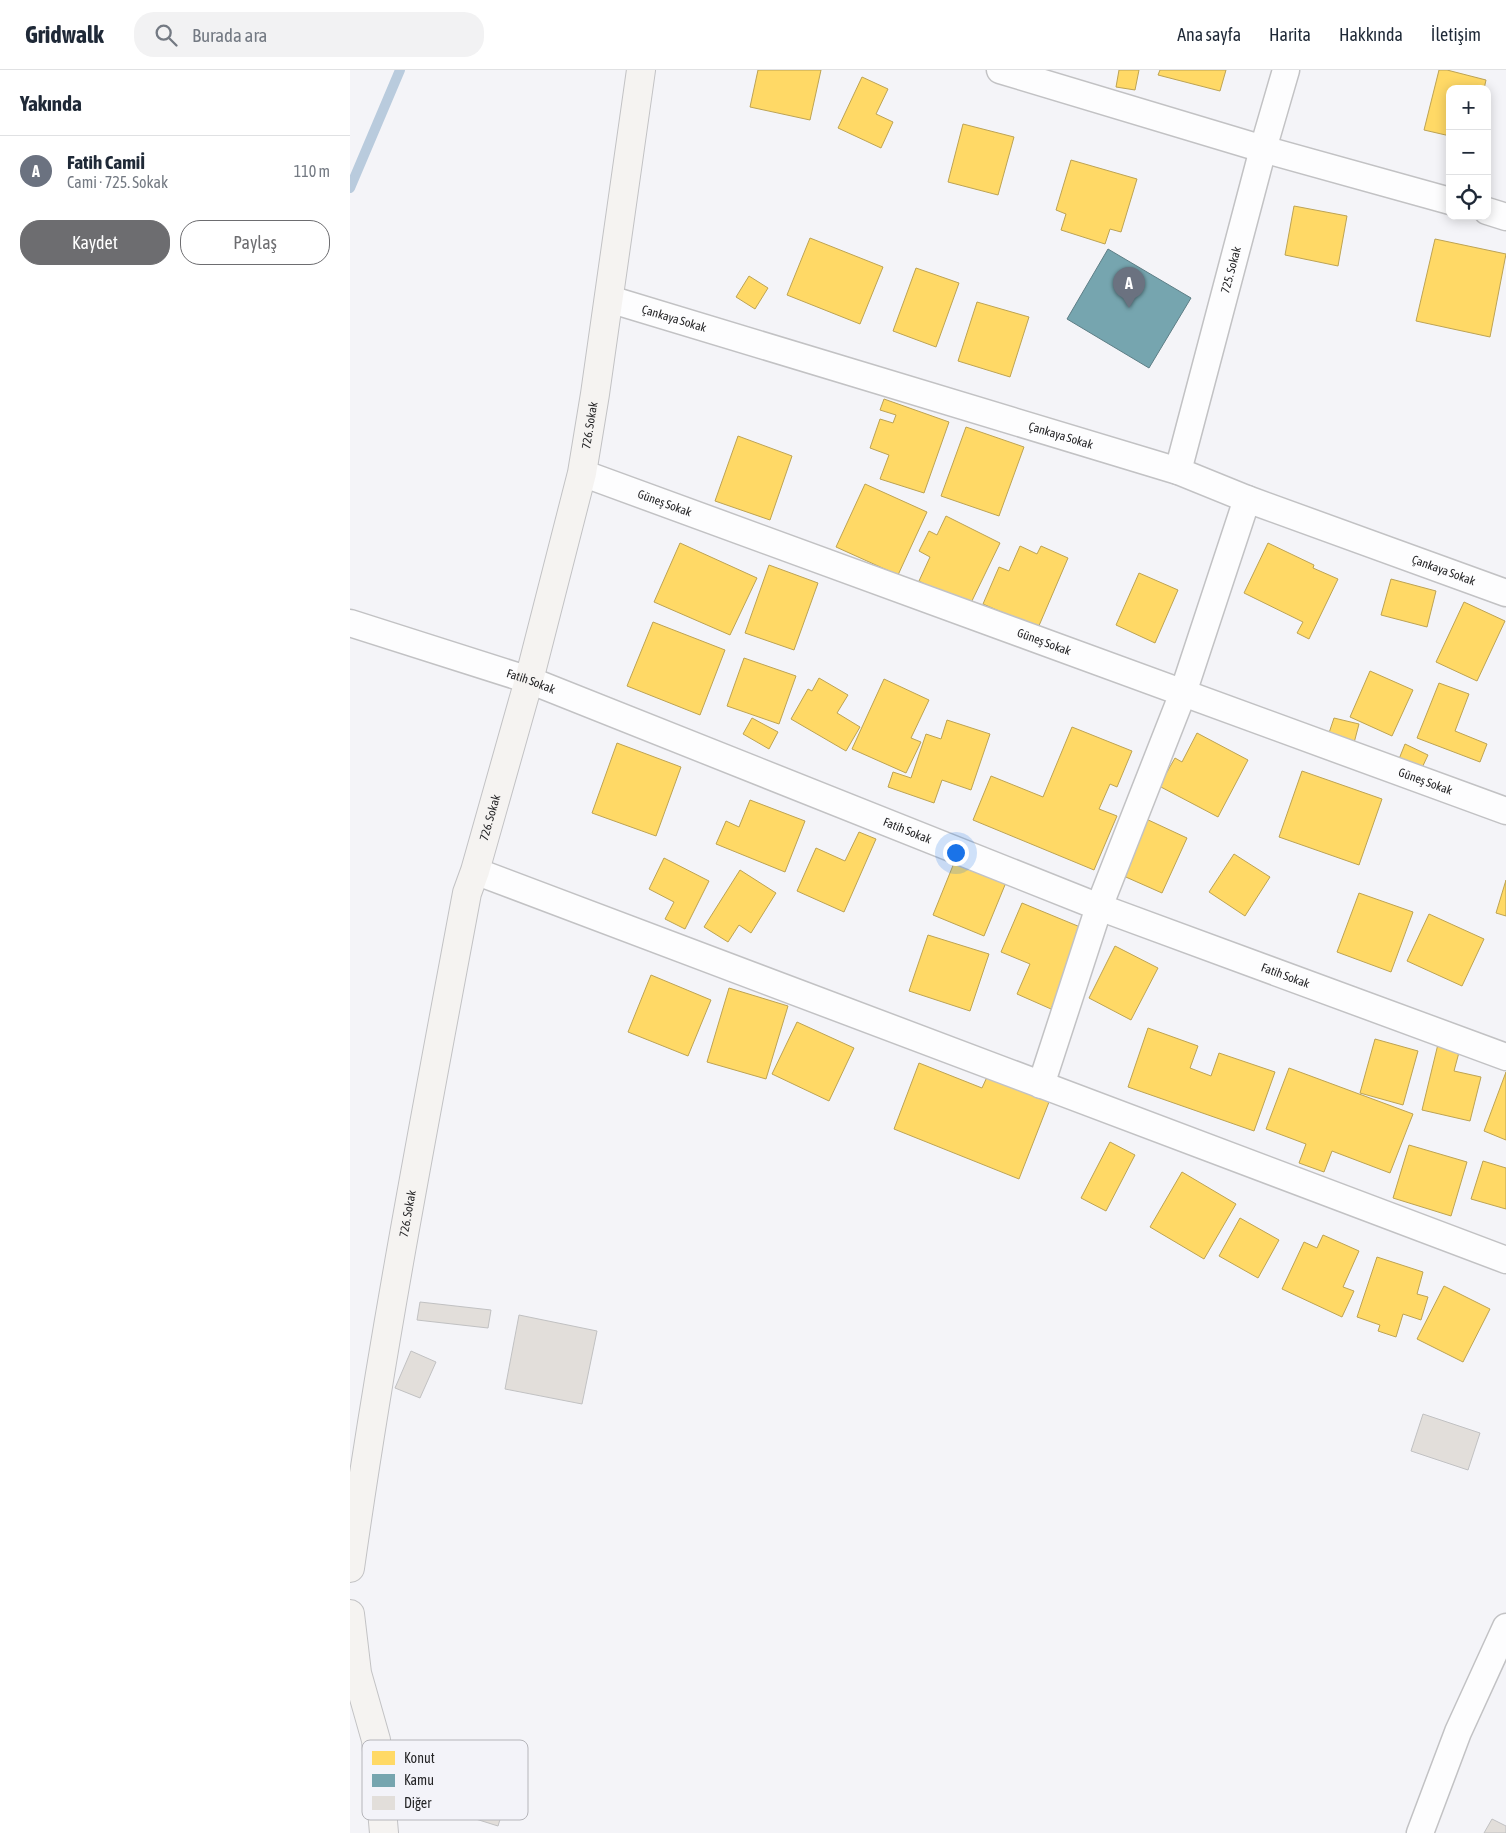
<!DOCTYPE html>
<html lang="tr">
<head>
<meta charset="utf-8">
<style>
	:root { --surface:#fff; --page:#f2f2f3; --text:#1f2937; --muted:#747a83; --line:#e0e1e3; --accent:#6d6d70 }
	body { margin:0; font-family:"Asap Condensed",sans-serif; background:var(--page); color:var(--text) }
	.controls { position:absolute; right:15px; top:15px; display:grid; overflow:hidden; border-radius:10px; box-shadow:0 2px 12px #0003 }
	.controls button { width:45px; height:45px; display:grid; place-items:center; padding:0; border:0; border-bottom:1px solid var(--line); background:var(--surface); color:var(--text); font:25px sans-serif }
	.you { position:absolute; left:605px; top:782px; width:18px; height:18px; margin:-12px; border:4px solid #fff; border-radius:50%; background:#1a73e8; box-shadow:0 0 0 8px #1a73e833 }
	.badge { display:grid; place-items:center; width:32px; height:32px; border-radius:50%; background:var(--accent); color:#fff; font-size:16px; font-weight:700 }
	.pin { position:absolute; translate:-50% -41px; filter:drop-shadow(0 1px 2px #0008) }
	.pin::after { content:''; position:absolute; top:26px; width:18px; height:15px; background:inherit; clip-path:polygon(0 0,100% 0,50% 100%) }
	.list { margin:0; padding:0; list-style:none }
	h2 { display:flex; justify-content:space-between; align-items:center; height:65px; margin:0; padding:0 20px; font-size:21px }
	h2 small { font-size:16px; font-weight:400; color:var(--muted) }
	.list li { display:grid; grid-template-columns:32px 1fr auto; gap:15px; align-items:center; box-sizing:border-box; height:70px; padding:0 20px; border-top:1px solid var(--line) }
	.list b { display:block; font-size:19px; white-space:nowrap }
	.list p { margin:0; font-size:16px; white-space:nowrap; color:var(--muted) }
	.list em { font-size:16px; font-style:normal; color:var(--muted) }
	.actions { display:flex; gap:10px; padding:15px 20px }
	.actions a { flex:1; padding:11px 0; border:1px solid var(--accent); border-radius:20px; text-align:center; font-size:18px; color:var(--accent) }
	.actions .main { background:var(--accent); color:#fff }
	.icon { flex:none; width:28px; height:28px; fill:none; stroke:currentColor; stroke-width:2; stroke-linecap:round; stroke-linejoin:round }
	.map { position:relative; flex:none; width:1156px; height:1763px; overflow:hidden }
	header { display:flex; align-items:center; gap:30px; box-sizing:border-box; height:70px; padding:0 25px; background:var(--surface); border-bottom:1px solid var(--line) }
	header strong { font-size:24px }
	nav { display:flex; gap:28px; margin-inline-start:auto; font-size:18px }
	.search { width:350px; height:45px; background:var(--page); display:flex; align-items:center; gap:12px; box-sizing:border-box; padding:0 18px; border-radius:20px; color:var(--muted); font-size:19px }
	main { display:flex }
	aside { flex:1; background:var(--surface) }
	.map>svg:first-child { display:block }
	.homes { fill:#ffd966; stroke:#bda353 }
	.public { fill:#76a5af; stroke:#5d7e86 }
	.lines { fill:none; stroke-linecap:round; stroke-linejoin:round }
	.stream { stroke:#b9cbdd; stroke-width:10 }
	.building { fill:#e2deda; stroke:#c1c1c2 }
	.street-casing { stroke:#c2c2c4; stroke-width:29 }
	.secondary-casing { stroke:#c2c2c4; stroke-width:30 }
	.street { stroke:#fdfdfe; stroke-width:26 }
	.secondary { stroke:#f5f3f1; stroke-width:28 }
	.labels { text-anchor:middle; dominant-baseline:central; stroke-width:5; stroke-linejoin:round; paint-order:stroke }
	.street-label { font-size:12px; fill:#242426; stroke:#f3f3f9 }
	.key { fill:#f3f3f9; stroke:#b5b5ba; stroke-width:1 }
	.key-label { font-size:14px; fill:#242426 }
</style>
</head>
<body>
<header>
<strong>Gridwalk</strong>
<div class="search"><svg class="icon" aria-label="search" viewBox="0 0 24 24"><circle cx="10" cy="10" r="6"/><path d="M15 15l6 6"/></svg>Burada ara</div>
<nav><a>Ana sayfa</a><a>Harita</a><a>Hakkında</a><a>İletişim</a></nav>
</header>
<main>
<aside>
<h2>Yakında<small></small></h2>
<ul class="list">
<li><span class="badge" style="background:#6b7280">A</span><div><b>Fatih Camiİ</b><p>Cami · 725. Sokak</p></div><em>110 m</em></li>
</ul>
<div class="actions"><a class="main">Kaydet</a><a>Paylaş</a></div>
</aside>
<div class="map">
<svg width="1156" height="1763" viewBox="0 0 1156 1763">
	<rect width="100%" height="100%" fill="#f4f4f8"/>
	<path class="homes" d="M 408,0 L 471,0 L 460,50 L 400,37 Z
		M 769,0 L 789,0 L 785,20 L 766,17 Z
		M 810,0 L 876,0 L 870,21 L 808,5 Z
		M 1089,0 L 1097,0 L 1136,10 L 1134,19 L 1100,19 L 1100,66 L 1074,60 Z
		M 512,7 L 538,19 L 526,44 L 543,52 L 531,78 L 488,58 Z
		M 613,54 L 664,67 L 648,125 L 598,112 Z
		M 721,90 L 787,109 L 771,162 L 760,159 L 755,174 L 711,160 L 716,144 L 706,140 Z
		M 944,136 L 997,146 L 988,196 L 935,185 Z
		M 460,168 L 533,197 L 510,254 L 437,225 Z
		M 1085,169 L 1156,184 L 1140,267 L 1066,251 Z
		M 566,198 L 609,213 L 586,277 L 543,261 Z
		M 399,206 L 418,218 L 405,239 L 386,227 Z
		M 627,232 L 679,247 L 660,307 L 608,291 Z
		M 534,329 L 599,352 L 574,423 L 530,409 L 539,385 L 520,378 L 530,349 L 543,353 L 546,345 L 530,340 Z
		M 616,357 L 674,377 L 649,446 L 591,426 Z
		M 388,366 L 442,386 L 420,450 L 365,431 Z
		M 515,414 L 577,442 L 548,505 L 486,477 Z
		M 596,446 L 650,473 L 619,537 L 569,511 L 580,487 L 569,481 L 579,461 L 587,465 Z
		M 330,473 L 407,508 L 380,565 L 304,532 Z
		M 918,473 L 964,495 L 963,498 L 988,509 L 959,569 L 947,563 L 953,552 L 894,523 Z
		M 670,476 L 687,484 L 691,476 L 718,488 L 688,558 L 633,534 L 649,497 L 659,501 Z
		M 419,495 L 468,513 L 444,580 L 395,563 Z
		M 789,503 L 828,520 L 805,573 L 766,555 Z
		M 1041,509 L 1086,521 L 1077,557 L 1031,545 Z
		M 1114,532 L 1155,551 L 1127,611 L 1086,592 Z
		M 303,552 L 375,580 L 350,645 L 277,616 Z
		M 394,588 L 446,606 L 429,654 L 377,636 Z
		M 1020,601 L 1063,620 L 1042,666 L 1000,647 Z
		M 469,608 L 498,625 L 487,643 L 510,657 L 496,681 L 441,649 L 458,619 L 462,621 Z
		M 534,609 L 579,630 L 561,668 L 571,672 L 556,703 L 502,679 Z
		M 1089,613 L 1119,624 L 1105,661 L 1137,674 L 1130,692 L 1067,668 Z
		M 402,648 L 428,662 L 419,679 L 393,664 Z
		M 984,648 L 1009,654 L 1004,673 L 978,666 Z
		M 597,650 L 640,664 L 621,720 L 592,710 L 584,733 L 538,717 L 543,702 L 561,708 L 576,664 L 591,669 Z
		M 722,657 L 782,681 L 767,717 L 760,714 L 749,739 L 767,746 L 744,800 L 623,750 L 641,706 L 693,727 Z
		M 847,663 L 898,690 L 868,747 L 809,716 L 825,688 L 832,692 Z
		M 267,673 L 331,697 L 306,766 L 242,743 Z
		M 1055,674 L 1078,685 L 1071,700 L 1049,689 Z
		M 952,701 L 1032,729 L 1009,795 L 929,767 Z
		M 400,730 L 455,751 L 435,802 L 366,774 L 376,751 L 389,757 Z
		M 794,748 L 837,768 L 812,823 L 769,804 Z
		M 509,762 L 526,769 L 494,842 L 447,821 L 466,778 L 495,791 Z
		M 884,784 L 920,807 L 895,846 L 859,822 Z
		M 314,788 L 359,811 L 335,859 L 315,849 L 324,832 L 299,819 Z
		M 606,788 L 657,810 L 634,866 L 583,845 Z
		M 390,800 L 426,823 L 401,863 L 389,855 L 378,872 L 354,857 Z
		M 1156,810 L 1156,846 L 1146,843 Z
		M 1009,823 L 1063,842 L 1041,902 L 987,882 Z
		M 672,833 L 735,859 L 701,939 L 667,924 L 680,894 L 651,882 Z
		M 1079,844 L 1134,869 L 1112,916 L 1057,891 Z
		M 578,865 L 639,884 L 620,941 L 559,921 Z
		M 765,876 L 808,898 L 781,950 L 739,928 Z
		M 301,905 L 361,930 L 338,986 L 278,962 Z
		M 379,918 L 438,936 L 416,1009 L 357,992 Z
		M 447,952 L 504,978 L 479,1031 L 422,1004 Z
		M 798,958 L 848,976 L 840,998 L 861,1006 L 869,983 L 925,1002 L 904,1061 L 778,1017 Z
		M 1025,969 L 1068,981 L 1053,1035 L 1010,1023 Z
		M 1089,970 L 1111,975 L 1104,1001 L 1131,1007 L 1120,1051 L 1072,1040 Z
		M 569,993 L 632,1018 L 637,1007 L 699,1032 L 669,1109 L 544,1059 Z
		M 939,998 L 1063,1044 L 1040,1103 L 982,1081 L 974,1102 L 949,1093 L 956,1074 L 916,1059 Z
		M 1156,1002 L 1156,1070 L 1134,1061 Z
		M 760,1072 L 785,1085 L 756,1141 L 731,1128 Z
		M 1059,1075 L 1117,1092 L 1101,1146 L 1043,1128 Z
		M 1133,1091 L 1156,1098 L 1156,1139 L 1121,1129 Z
		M 832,1102 L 886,1134 L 854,1189 L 800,1157 Z
		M 890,1148 L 929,1170 L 908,1208 L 869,1186 Z
		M 973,1165 L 1009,1181 L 993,1217 L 1004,1221 L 992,1247 L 932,1219 L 954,1172 L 967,1178 Z
		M 1027,1187 L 1073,1202 L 1067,1224 L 1078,1227 L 1071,1250 L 1053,1244 L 1046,1267 L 1028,1261 L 1030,1255 L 1007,1247 Z
		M 1094,1216 L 1140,1239 L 1113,1292 L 1067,1269 Z"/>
	<path class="public" d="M 758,179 L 841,228 L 799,298 L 717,249 Z"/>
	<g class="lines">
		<path class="stream" d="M 0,118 L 50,0"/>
	</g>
	<path class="building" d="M 70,1232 L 141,1240 L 138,1258 L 67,1250 Z
		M 169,1245 L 247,1261 L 232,1334 L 155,1319 Z
		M 61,1281 L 86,1292 L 70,1328 L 45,1318 Z
		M 1073,1344 L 1130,1363 L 1118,1400 L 1061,1381 Z
		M 110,1688 L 164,1704 L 148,1756 L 94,1739 Z
		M 1142,1749 L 1156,1756 L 1156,1763 L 1134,1763 Z"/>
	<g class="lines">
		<g class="street-casing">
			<g id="street">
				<path d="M 650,0 L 913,79 L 1100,131"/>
				<path d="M 1137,141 L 1156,147"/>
				<path id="s1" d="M 259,229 L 828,401 L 897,429 L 1156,523"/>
				<path id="s2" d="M 828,401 L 913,79 L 936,0"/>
				<path id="s3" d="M 232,403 L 1156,741"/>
				<path id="s4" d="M 0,553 L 179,610 L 749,837 L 1156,987"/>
				<path d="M 125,801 L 1156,1190"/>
				<path d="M 691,1015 L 749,837 L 833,623 L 897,429"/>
				<path d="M 1070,1763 L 1108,1662 L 1156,1557"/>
			</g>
		</g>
		<g class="secondary-casing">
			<g id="secondary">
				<path id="s5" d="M 0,1498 C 32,1272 75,1048 117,823 L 125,801 L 179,610 L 232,403 L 245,324 L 291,0"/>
				<path d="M 0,1544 L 7,1603 L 26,1670 L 34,1763"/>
			</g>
		</g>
		<use href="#street" class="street"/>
		<use href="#secondary" class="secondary"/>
	</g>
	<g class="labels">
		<g class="street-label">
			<text stroke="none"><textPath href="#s2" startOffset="208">725. Sokak</textPath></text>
			<text stroke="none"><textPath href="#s1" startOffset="68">Çankaya Sokak</textPath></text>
			<text stroke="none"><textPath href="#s5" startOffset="1169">726. Sokak</textPath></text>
			<text stroke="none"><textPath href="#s1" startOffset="472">Çankaya Sokak</textPath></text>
			<text stroke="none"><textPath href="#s3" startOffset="88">Güneş Sokak</textPath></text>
			<text stroke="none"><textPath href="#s1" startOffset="878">Çankaya Sokak</textPath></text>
			<text stroke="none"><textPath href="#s3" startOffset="492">Güneş Sokak</textPath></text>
			<text stroke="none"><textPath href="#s4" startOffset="190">Fatih Sokak</textPath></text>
			<text stroke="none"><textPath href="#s3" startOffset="898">Güneş Sokak</textPath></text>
			<text stroke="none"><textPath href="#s5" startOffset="764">726. Sokak</textPath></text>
			<text stroke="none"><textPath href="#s4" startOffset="595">Fatih Sokak</textPath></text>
			<text stroke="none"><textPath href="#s4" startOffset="1000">Fatih Sokak</textPath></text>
			<text stroke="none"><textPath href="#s5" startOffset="359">726. Sokak</textPath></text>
		</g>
	</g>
	<rect x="12" y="1670" width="166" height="80" rx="8" class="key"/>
	<rect x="22" y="1681" width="23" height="14" fill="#ffd966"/>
	<rect x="22" y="1704" width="23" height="13" fill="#76a5af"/>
	<rect x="22" y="1726" width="23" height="14" fill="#e2deda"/>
	<g class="key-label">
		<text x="54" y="1693">Konut</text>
		<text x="54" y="1715">Kamu</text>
		<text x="54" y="1738">Diğer</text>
	</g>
</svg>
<div class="controls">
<button>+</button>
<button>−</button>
<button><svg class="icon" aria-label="locate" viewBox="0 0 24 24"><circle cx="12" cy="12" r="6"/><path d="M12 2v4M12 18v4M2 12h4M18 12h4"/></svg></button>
</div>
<div class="you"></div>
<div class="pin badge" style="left:779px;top:238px;background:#6b7280">A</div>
</div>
</main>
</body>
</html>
